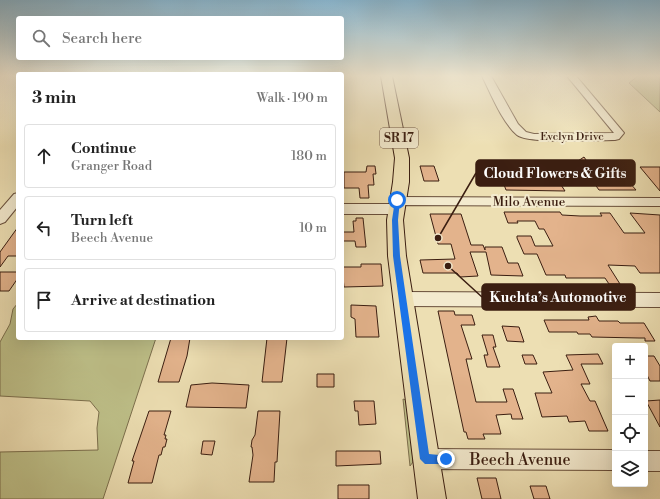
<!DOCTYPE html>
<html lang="en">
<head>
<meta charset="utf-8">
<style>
	:root { --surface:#fff; --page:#f2f2f2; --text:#222; --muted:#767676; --line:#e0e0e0 }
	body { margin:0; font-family:"Libre Bodoni",serif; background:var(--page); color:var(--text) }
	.controls { position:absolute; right:12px; bottom:12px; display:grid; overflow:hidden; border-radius:4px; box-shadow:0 4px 16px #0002 }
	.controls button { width:36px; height:36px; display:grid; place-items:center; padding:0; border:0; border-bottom:1px solid var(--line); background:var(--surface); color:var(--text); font:20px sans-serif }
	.stop { position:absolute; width:12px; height:12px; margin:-9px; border:3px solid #1a73e8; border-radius:50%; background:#fff }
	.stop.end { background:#1a73e8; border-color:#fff; box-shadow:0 1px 4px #0008 }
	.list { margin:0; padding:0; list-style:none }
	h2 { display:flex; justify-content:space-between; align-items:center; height:52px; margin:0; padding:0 16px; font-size:17px }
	h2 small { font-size:13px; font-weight:400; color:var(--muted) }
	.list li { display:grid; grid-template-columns:26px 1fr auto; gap:12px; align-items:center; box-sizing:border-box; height:64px; margin:0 8px 8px; padding:0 8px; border:1px solid var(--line); border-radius:4px }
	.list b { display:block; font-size:15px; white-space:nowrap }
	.list p { margin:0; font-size:13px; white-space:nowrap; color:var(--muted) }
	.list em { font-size:13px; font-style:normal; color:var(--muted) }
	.icon { flex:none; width:22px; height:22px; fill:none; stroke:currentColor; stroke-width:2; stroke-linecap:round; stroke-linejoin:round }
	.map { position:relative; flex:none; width:660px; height:499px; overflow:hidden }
	.search { position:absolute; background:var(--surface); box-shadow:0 4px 16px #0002; left:16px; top:16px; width:328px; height:44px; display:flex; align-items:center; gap:10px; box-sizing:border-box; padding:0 14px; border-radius:4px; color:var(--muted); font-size:15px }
	.panel { position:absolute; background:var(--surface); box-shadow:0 4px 16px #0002; left:16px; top:72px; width:328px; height:268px; border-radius:4px }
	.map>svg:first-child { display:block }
	.green { fill:#bec089; stroke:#7c6f4d }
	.building { fill:#e3b38c; stroke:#3b1e11 }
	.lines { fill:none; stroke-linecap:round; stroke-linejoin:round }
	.minor-casing { stroke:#684e3a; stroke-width:2 }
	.major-casing { stroke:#3b1e11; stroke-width:2 }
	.minor { fill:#f3eace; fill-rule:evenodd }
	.major { fill:#eddfb3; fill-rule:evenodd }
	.route { fill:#1a73e8 }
	.labels { text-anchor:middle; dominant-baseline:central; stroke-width:4; stroke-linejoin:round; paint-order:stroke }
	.far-street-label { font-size:11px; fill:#3b1e11; stroke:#f3eace }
	.shield { fill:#f3eace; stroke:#725b4a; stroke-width:1 }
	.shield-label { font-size:12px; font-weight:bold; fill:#3b1e11 }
	.street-label { font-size:13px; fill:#3b1e11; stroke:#f3eace }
	.near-street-label { font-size:16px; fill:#3b1e11; stroke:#f3eace }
	.leader { fill:none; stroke:#3b1e11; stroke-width:1.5 }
	.callout-dot { fill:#3b1e11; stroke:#f3eace; stroke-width:1.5 }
	.callout { fill:#3b1e11; stroke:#3b1e11; stroke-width:1.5 }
	.callout-label { font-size:14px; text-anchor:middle; font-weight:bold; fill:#fff }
</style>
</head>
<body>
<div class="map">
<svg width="660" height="499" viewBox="0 0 660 499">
	<rect width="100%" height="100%" fill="#eddfb3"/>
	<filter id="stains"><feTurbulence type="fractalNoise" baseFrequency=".005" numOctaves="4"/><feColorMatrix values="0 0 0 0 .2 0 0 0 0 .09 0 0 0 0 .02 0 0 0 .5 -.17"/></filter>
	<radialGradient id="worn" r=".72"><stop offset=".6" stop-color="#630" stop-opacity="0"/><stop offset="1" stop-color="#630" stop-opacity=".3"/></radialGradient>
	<path class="green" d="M 638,76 L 660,76 L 660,112 L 629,83 Z
		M 18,303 L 18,338 L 156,338 L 103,499 L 0,499 L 0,452 L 98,450 L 97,428 L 99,412 L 90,401 L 0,396 L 0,342 L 10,324 L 13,309 Z
		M 403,399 L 408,401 L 413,462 L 410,466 Z"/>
	<path class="building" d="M 584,157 L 593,170 L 615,170 L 624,182 L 629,182 L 636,190 L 599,190 L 578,161 Z
		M 367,166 L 375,166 L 376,174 L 373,174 L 374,185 L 368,185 L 369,198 L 360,198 L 359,188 L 344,188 L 344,172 L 366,172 Z
		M 420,166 L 434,166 L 439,181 L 424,181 Z
		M 523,167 L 550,168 L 565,191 L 506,190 L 500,174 L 503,174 L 502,170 L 525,170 Z
		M 640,167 L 660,167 L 660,191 Z
		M 504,212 L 560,212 L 562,215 L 580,216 L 602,216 L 600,213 L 610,213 L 624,233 L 645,233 L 630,213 L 660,215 L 660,273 L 640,273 L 635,266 L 608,265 L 620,284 L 609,284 L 605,278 L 566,278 L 565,275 L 546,275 L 537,254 L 524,254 L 517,238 L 517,236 L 531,236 L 535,246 L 553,246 L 544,229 L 539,229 L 535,221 L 517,221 L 518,223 L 508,223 Z
		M 430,214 L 461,214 L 471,245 L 483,245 L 485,250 L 485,247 L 502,247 L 508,263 L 518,263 L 523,276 L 491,275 L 486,252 L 470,252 L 478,276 L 460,277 L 457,273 L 423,273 L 420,260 L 455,259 L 451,244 L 438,244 Z
		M 356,218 L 363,218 L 366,247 L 356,247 L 355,241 L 342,241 L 342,232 L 354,232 L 353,221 L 356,221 Z
		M 18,227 L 18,256 L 8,256 L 0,267 L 0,252 Z
		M 361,264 L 381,264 L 383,286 L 344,287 L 342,267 L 361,267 Z
		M 0,272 L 18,272 L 18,278 L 9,291 L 0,291 Z
		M 351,305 L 376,306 L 379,337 L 356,337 L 355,319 L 351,317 Z
		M 438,311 L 454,311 L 455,315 L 472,315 L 475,325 L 461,325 L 472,359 L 466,359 L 476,402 L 507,402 L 503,389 L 513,389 L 523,419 L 512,419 L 511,414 L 496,415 L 501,434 L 483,434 L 485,439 L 468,439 L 466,432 L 464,432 Z
		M 596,316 L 599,321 L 618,321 L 620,323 L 644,323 L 655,341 L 645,341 L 645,338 L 639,338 L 592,337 L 590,334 L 578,334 L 577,332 L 549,332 L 544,320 L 589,320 L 588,317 Z
		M 502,326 L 519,327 L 524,342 L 507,341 Z
		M 482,335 L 493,335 L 496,347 L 493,347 L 500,367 L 487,367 L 484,355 L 488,355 Z
		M 171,338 L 190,338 L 187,356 L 179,382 L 158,382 Z
		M 267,338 L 287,338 L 282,382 L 262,382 Z
		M 598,354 L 603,364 L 581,364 L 590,384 L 581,384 L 590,401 L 595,401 L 608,431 L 589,431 L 585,421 L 569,422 L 567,416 L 542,417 L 535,393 L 552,393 L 543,372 L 573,370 L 566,355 Z
		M 522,355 L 533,355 L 537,364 L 525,364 Z
		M 645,356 L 654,356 L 660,366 L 660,381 L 650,381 L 645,371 Z
		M 317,374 L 334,374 L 334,387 L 317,387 Z
		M 212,383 L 249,385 L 246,408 L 186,407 L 191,385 Z
		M 660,400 L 660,427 L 646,401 Z
		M 354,401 L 374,401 L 376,424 L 359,425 L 358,411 L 355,411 Z
		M 149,411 L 171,411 L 164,435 L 166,435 L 165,439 L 167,439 L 165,447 L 163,447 L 161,455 L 159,455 L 152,483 L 128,483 L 134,461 L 132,461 Z
		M 258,411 L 280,411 L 277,462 L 275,462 L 274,482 L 249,482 L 253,455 L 252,447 L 251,447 L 252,440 L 255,435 Z
		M 203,441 L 215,441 L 212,455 L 201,454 Z
		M 336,451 L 380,451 L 381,464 L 336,466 Z
		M 477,478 L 496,478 L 501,499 L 482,499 Z
		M 338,485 L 369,485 L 369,499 L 338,499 Z
		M 530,486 L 546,486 L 550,499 L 534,499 Z"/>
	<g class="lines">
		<g class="minor-casing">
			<path id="minor" d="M 482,76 L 491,76 L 518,124 L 526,132 L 534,134 L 614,133 L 567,76 L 576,76 L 624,133 L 619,139 L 615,140 C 597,140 528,144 517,135 C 502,122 491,94 482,76 Z
				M 18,193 L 18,206 L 5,222 L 0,224 L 0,210 L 14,194 Z
				M 397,197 L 660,198 L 660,206 L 399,205 L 402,209 L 401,212 L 396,214 L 342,214 L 342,204 L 394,204 L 391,201 L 393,198 Z
				M 403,292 L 660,293 L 660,307 L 403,306 L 398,304 L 395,299 L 398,294 Z
				M 425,449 L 615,450 L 615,470 L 425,469 L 418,466 L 415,459 L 418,452 Z
				M 645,451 L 660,451 L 660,471 L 645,471 Z"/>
		</g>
		<g class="major-casing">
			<path id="major" d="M 381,76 L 392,76 L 409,158 L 409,182 L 403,220 L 406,256 L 446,499 L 418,499 L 388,256 L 387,220 L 393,182 L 395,158 Z"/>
		</g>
		<use href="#minor" class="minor"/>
		<use href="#major" class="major"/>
	</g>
	<linearGradient id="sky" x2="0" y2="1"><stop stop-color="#88b7d2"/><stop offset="0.52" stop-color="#f7f1dd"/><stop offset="1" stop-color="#f7f1dd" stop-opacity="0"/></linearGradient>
	<rect width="660" height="146" fill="url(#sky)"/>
	<path class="route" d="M 397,198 L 400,200 L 398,220 L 400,256 L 429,454 L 449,456 L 450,459 L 446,464 L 425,464 L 420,459 L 393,256 L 392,220 L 395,200 Z"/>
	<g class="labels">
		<g class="far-street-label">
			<text x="572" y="137">Evelyn Drive</text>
		</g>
		<rect class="shield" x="380" y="128" width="38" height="20" rx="3"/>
		<g class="shield-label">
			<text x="399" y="138">SR 17</text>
		</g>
		<g class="street-label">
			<text x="529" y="202">Milo Avenue</text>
		</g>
		<g class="near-street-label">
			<text x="520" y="460">Beech Avenue</text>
		</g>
	</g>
	<path class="leader" d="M438 238L476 173M448 266L482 297"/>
	<g class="callout-dot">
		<circle cx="438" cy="238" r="4"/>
		<circle cx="448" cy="266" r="4"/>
	</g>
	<g class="callout">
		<rect x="476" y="160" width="159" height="26" rx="4"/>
		<rect x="482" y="284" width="153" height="26" rx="4"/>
	</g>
	<g class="callout-label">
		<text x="555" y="178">Cloud Flowers &amp; Gifts</text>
		<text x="558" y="302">Kuchta’s Automotive</text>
	</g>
	<rect width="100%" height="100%" filter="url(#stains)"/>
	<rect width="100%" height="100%" fill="url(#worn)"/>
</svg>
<div class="controls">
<button>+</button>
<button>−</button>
<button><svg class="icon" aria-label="locate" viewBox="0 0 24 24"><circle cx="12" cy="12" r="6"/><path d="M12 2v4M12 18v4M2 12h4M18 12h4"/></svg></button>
<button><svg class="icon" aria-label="layers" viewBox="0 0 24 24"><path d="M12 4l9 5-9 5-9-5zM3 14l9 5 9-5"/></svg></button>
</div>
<div class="stop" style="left:397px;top:200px"></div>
<div class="stop end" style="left:446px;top:459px"></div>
<div class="search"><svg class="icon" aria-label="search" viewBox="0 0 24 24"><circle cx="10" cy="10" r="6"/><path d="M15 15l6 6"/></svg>Search here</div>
<section class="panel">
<h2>3 min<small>Walk · 190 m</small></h2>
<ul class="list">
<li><svg class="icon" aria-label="ahead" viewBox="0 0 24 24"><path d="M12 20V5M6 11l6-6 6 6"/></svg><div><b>Continue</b><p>Granger Road</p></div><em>180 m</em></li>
<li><svg class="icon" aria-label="left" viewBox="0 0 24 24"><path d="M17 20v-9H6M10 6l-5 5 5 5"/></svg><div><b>Turn left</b><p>Beech Avenue</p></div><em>10 m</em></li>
<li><svg class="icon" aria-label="arrive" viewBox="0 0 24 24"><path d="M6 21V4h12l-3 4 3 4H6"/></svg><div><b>Arrive at destination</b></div></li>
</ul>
</section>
</div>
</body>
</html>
